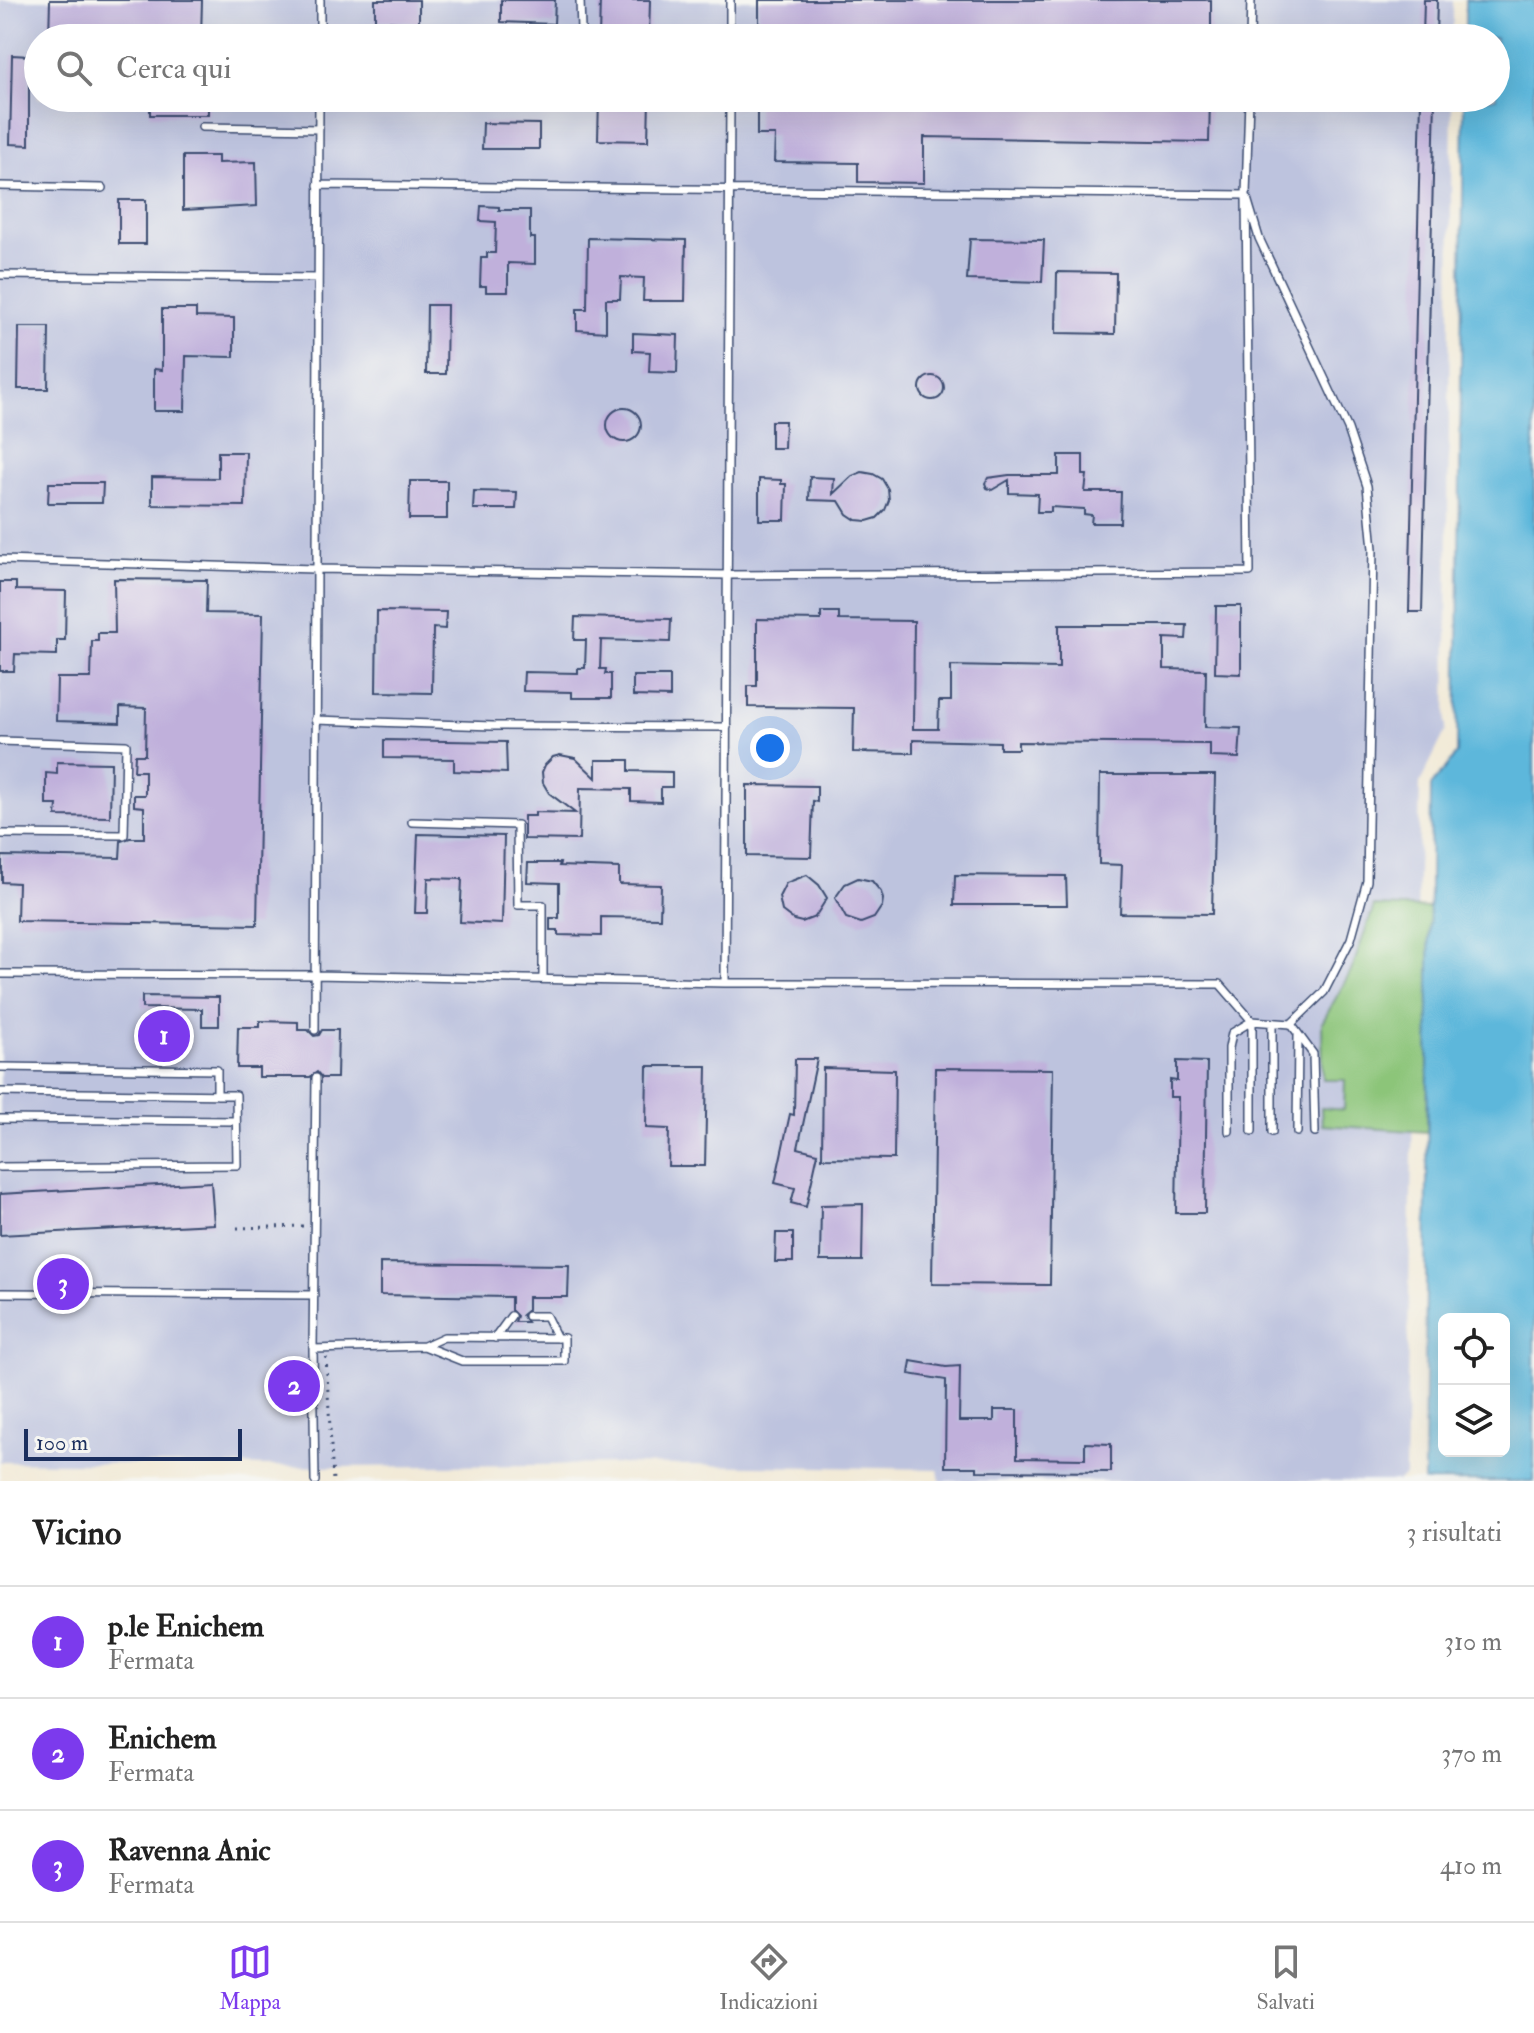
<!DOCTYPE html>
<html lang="it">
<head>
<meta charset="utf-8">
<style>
	:root { --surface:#fff; --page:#f6f6f6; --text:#222; --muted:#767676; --line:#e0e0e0; --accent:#7c3aed }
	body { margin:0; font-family:"IM FELL Double Pica",serif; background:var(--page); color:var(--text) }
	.controls { position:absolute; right:24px; bottom:24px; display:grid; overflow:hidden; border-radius:12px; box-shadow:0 8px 32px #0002 }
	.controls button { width:72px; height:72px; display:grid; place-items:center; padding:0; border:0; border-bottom:2px solid var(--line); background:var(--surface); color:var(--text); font:40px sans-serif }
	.scale { position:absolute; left:24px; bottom:20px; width:218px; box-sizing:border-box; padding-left:8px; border:4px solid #1b2f5e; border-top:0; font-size:22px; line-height:28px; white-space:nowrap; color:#1b2f5e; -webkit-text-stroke:6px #f6f6f2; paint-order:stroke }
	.you { position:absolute; left:770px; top:748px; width:28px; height:28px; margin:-20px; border:6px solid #fff; border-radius:50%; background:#1a73e8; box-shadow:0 0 0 12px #1a73e833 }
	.badge { display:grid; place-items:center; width:52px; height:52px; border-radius:50%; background:var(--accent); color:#fff; font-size:26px; font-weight:700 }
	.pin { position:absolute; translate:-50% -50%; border:4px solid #fff; box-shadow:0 2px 8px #0006 }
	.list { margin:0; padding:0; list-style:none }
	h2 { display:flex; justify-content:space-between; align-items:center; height:104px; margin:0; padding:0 32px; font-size:34px }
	h2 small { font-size:26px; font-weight:400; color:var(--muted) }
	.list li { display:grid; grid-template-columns:52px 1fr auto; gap:24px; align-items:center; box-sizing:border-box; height:112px; padding:0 32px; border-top:2px solid var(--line) }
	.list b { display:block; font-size:30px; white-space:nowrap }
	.list p { margin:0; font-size:26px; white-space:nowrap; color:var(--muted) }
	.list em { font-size:26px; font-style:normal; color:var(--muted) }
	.icon { flex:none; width:44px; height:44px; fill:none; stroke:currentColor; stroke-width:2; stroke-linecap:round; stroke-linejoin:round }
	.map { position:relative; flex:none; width:1534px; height:1481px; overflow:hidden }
	.search { position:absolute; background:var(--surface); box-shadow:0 8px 32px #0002; left:24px; right:24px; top:24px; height:88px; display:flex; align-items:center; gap:20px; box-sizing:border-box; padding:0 28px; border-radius:44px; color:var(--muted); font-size:30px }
	.sheet { height:440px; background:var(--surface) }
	nav { display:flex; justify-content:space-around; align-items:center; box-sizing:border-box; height:112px; border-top:2px solid var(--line); background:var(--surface); font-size:22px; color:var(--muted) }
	nav a { display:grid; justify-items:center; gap:4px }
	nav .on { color:var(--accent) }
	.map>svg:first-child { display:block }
	.industrial { fill:#bdc3de }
	.green { fill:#8cc579; stroke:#547a6c; stroke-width:2 }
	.water { fill:#5db7db; stroke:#3c739c; stroke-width:2; fill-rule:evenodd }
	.building { fill:#c0b0db }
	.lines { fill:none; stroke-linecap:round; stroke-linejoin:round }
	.lane-casing { stroke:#3b4b70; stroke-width:10 }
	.path { stroke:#3b4b70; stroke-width:3; stroke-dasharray:2 6; stroke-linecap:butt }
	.lane { stroke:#fff; stroke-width:7 }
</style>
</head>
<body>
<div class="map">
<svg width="1534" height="1481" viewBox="0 0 1534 1481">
	<rect width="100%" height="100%" fill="#f6f6f2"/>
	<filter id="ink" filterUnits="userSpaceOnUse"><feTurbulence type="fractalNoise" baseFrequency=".0125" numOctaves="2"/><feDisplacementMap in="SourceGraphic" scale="16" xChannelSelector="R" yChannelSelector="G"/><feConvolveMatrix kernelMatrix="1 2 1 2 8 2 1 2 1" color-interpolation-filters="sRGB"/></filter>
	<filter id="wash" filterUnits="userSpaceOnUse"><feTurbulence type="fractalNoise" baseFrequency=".006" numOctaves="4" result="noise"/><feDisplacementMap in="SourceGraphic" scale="32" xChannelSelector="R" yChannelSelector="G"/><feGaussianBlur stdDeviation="1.8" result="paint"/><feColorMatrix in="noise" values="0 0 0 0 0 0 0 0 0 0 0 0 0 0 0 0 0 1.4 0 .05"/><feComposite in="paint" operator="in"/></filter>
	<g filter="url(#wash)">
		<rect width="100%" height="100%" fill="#f2ead7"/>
		<path class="industrial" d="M 0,0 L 1453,0 L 1453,38 L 38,38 L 38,98 L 1452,98 L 1446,730 L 1420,783 L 1405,1476 L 1397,1481 L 940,1481 L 938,1469 L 623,1464 L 340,1467 L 0,1462 Z"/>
		<path class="green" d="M 1374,906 L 1430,908 L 1427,1132 L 1322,1125 L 1321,1108 L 1344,1110 L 1345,1080 L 1323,1080 L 1322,1023 L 1352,969 Z"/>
		<path class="water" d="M 1465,0 L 1534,0 L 1534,1481 L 1424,1481 L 1431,786 L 1457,754 L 1464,98 L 1496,98 L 1496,38 L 1465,38 ZM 1444,1319 L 1504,1319 L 1504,1451 L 1444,1451 Z"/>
		<g id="blocks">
			<path class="building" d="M 50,0 L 202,0 L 201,38 L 49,38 Z
				M 375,0 L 419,0 L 419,23 L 375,21 Z
				M 501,0 L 555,0 L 554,24 L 501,22 Z
				M 600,0 L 650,0 L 649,38 L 599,38 Z
				M 759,0 L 1211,0 L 1211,38 L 759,38 Z
				M 1424,0 L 1437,0 L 1436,38 L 1423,38 Z
				M 12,55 L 29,56 L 29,145 L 10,144 Z
				M 150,98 L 208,98 L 208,115 L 150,115 Z
				M 599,98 L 649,98 L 648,141 L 598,140 Z
				M 757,98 L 1210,98 L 1209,142 L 924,137 L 924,183 L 858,182 L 858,163 L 774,162 L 775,135 L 757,135 Z
				M 1421,98 L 1435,98 L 1422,612 L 1409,612 Z
				M 483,123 L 539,124 L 539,149 L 482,149 Z
				M 183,156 L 218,156 L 218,163 L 256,162 L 257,206 L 183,210 Z
				M 119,200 L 146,200 L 146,244 L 119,244 Z
				M 481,206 L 499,207 L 499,210 L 530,210 L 530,238 L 535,238 L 535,264 L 508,263 L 508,292 L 486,292 L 486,286 L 480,286 L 481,258 L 487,258 L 487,253 L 495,253 L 496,222 L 480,221 Z
				M 588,238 L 686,240 L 685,301 L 643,301 L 644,278 L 621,277 L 620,299 L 606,299 L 606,332 L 577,330 L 577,309 L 587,309 Z
				M 970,239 L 1044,240 L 1042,282 L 967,280 Z
				M 1057,272 L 1116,273 L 1115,334 L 1056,333 Z
				M 427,305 L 447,305 L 446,374 L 426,374 Z
				M 162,309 L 196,309 L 196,317 L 234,318 L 234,357 L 186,356 L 185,411 L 154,411 L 154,369 L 162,370 Z
				M 19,327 L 49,327 L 48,389 L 18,389 Z
				M 633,333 L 678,335 L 677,373 L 649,372 L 650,352 L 633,351 Z
				M920 388a12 12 0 1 1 24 0a12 12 0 1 1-24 0Z
				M607 425a17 17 0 1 1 34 0a17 17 0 1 1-34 0Z
				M 771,421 L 785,421 L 784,448 L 771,448 Z
				M 218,452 L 246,452 L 245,506 L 152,505 L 152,477 L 218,478 Z
				M 1059,455 L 1083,455 L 1083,475 L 1087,475 L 1085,492 L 1121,492 L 1120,523 L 1091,523 L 1092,515 L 1084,514 L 1084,509 L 1051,507 L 1051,512 L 1037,512 L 1038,494 L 1009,493 L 1009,480 L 992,490 L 987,488 L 985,483 L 988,478 L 1009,475 L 1059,475 Z
				M 862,472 L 873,474 L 882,479 L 888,489 L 889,500 L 885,510 L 877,518 L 867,521 L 856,520 L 847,514 L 839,501 L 809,500 L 810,477 L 834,478 L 833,494 L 852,476 Z
				M 759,479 L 781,480 L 781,484 L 786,484 L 785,520 L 759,520 Z
				M 410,481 L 447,481 L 447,519 L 409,519 Z
				M 49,483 L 103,483 L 102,503 L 48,503 Z
				M 474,491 L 517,492 L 516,509 L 473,509 Z
				M 114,579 L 207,580 L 206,613 L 263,614 L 257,925 L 17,921 L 18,883 L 2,882 L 2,856 L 120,858 L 121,841 L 130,838 L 144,838 L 144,807 L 134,806 L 134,795 L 145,795 L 145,771 L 134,771 L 135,755 L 145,755 L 146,708 L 120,707 L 120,723 L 56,721 L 57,678 L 91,678 L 92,641 L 98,641 L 98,633 L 115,633 Z
				M 0,582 L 16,582 L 16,590 L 66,591 L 65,640 L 57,640 L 57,655 L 15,654 L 14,671 L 0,671 Z
				M 1216,606 L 1241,606 L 1241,674 L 1215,673 Z
				M 377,611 L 446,612 L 445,629 L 433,628 L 432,693 L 376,692 Z
				M 821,612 L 839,612 L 839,620 L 914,621 L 913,729 L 938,729 L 939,701 L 951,701 L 951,666 L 1059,668 L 1059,625 L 1187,625 L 1186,639 L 1164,638 L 1164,669 L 1206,670 L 1205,727 L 1241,728 L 1239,758 L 1210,757 L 1210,744 L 1018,742 L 1018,749 L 1000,749 L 1000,742 L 913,740 L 913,753 L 853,752 L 854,708 L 748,707 L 748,686 L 757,686 L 757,619 L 821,620 Z
				M 575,617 L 671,619 L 670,642 L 601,640 L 600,669 L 606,669 L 605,674 L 611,674 L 611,698 L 572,698 L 572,692 L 523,691 L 524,672 L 578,673 L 578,668 L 585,668 L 586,640 L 574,640 Z
				M 633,676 L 670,676 L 670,697 L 633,696 Z
				M 384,740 L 506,742 L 507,773 L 454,771 L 454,759 L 384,758 Z
				M 560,755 L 575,758 L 596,778 L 596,760 L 629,760 L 629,771 L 672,772 L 672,787 L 661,787 L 661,802 L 631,801 L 631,789 L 580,788 L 579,840 L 524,839 L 524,816 L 535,816 L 535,812 L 575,813 L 549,793 L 543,783 L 542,772 L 545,765 L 553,757 Z
				M 57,762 L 111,763 L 110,817 L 56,816 L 57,805 L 46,805 L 46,773 L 57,774 Z
				M 1100,775 L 1215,775 L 1212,914 L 1120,913 L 1122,865 L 1099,864 Z
				M 747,785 L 817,786 L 817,802 L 813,801 L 811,857 L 747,856 Z
				M 418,834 L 504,836 L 502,924 L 460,922 L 462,879 L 428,878 L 427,913 L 415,913 Z
				M 528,863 L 560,863 L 559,866 L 619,868 L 619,884 L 661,885 L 660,918 L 601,917 L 601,936 L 558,935 L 558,930 L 550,930 L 550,918 L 559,918 L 559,883 L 527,882 Z
				M 807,875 L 819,885 L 827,898 L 815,917 L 802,922 L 794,920 L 782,911 L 779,897 L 786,883 Z
				M 955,875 L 1066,876 L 1067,905 L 954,905 Z
				M 858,878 L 872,881 L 881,892 L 883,899 L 882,906 L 874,918 L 861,923 L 846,918 L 835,898 L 845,884 Z
				M 142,996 L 219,997 L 219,1026 L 202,1026 L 202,1009 L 142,1008 Z
				M 260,1021 L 298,1022 L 298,1030 L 308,1030 L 314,1036 L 319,1035 L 322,1030 L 338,1030 L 337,1078 L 322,1078 L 317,1072 L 310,1077 L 259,1077 L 259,1068 L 237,1068 L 238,1027 L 260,1027 Z
				M 795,1059 L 817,1059 L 798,1148 L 818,1153 L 806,1207 L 791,1203 L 795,1188 L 775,1183 L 790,1114 L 794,1115 Z
				M 1177,1061 L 1207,1062 L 1205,1213 L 1176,1213 L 1178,1097 L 1170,1097 L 1170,1080 L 1177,1081 Z
				M 647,1066 L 707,1066 L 705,1166 L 668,1166 L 669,1129 L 646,1128 Z
				M 823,1068 L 895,1070 L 894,1159 L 822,1158 Z
				M 935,1068 L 1053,1069 L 1050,1285 L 932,1284 Z
				M 211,1182 L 214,1224 L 0,1235 L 0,1194 Z
				M 863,1204 L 862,1261 L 820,1261 L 821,1205 Z
				M 776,1233 L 793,1233 L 793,1262 L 775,1262 Z
				M 380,1263 L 569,1265 L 568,1297 L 528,1297 L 528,1310 L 522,1315 L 527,1322 L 515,1322 L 517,1316 L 511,1310 L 511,1297 L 380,1295 Z
				M 911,1361 L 946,1367 L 960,1366 L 959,1421 L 994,1421 L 994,1410 L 1017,1410 L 1017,1458 L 1085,1459 L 1085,1443 L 1111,1444 L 1111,1472 L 977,1471 L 977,1467 L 945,1467 L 946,1380 L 909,1374 Z"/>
		</g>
	</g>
	<g filter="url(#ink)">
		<use href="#blocks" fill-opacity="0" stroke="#3b4b70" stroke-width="2"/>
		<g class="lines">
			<g class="lane-casing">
				<path id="lane" d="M 580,0 L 581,30
					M 320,38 L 320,0
					M 730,38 L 730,0
					M 1250,38 L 1251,0
					M 1249,98 L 1246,195 L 1259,238 L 1348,429 L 1367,486 L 1373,549 L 1367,881 L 1351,939 L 1324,992 L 1291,1024
					M 202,127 L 319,129
					M 0,186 L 102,188
					M 0,275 L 317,278
					M 0,560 L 315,569 L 728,575 L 1250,572 L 1246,195 L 318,185
					M 315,720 L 493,726 L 727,727
					M 0,741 L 126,745 L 124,835 L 0,834
					M 412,822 L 517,825 L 518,905 L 543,905 L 543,979
					M 0,974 L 314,975 L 725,983 L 1220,984 L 1252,1021 L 1291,1024 L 1313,1054 L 1315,1132
					M 725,983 L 730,98
					M 315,1030 L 319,98
					M 0,1067 L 217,1070 L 217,1095
					M 0,1092 L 236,1095 L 237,1165 L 0,1167
					M 0,1119 L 236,1121
					M 1229,1131 L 1229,1048 L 1232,1033 L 1252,1021 L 1252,1131
					M 1272,1132 L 1272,1023
					M 1297,1132 L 1298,1036
					M 0,1293 L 314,1295
					M 528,1316 L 546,1316 L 557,1338
					M 495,1338 L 511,1316
					M 313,1349 L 424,1346 L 444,1337 L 564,1338 L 564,1361 L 462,1361 L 424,1346
					M 315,1481 L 313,1349 L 316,1078"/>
			</g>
			<path class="path" d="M 237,1228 L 305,1226
				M 326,1357 L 333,1481"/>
			<use href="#lane" class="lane"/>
		</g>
	</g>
</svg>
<div class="controls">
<button><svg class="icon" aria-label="locate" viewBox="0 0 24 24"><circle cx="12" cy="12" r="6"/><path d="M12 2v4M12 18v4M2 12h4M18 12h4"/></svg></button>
<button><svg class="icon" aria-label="layers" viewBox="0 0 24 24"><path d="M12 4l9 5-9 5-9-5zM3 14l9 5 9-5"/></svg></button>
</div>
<div class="scale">100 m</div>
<div class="you"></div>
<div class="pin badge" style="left:164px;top:1036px">1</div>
<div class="pin badge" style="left:294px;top:1386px">2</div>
<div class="pin badge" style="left:63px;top:1284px">3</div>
<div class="search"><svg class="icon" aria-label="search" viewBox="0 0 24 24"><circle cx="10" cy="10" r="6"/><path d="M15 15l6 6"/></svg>Cerca qui</div>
</div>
<section class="sheet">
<h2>Vicino<small>3 risultati</small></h2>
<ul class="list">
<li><span class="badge">1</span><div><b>p.le Enichem</b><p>Fermata</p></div><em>310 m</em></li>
<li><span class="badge">2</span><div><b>Enichem</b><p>Fermata</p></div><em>370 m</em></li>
<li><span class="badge">3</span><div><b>Ravenna Anic</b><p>Fermata</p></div><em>410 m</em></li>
</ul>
</section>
<nav>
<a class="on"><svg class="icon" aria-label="map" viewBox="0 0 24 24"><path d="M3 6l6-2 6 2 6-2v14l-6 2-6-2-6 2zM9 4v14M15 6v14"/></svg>Mappa</a>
<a><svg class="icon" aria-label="directions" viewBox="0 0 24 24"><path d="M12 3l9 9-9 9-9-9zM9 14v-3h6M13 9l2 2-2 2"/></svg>Indicazioni</a>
<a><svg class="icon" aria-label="saved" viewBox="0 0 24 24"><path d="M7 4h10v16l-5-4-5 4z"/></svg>Salvati</a>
</nav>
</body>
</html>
